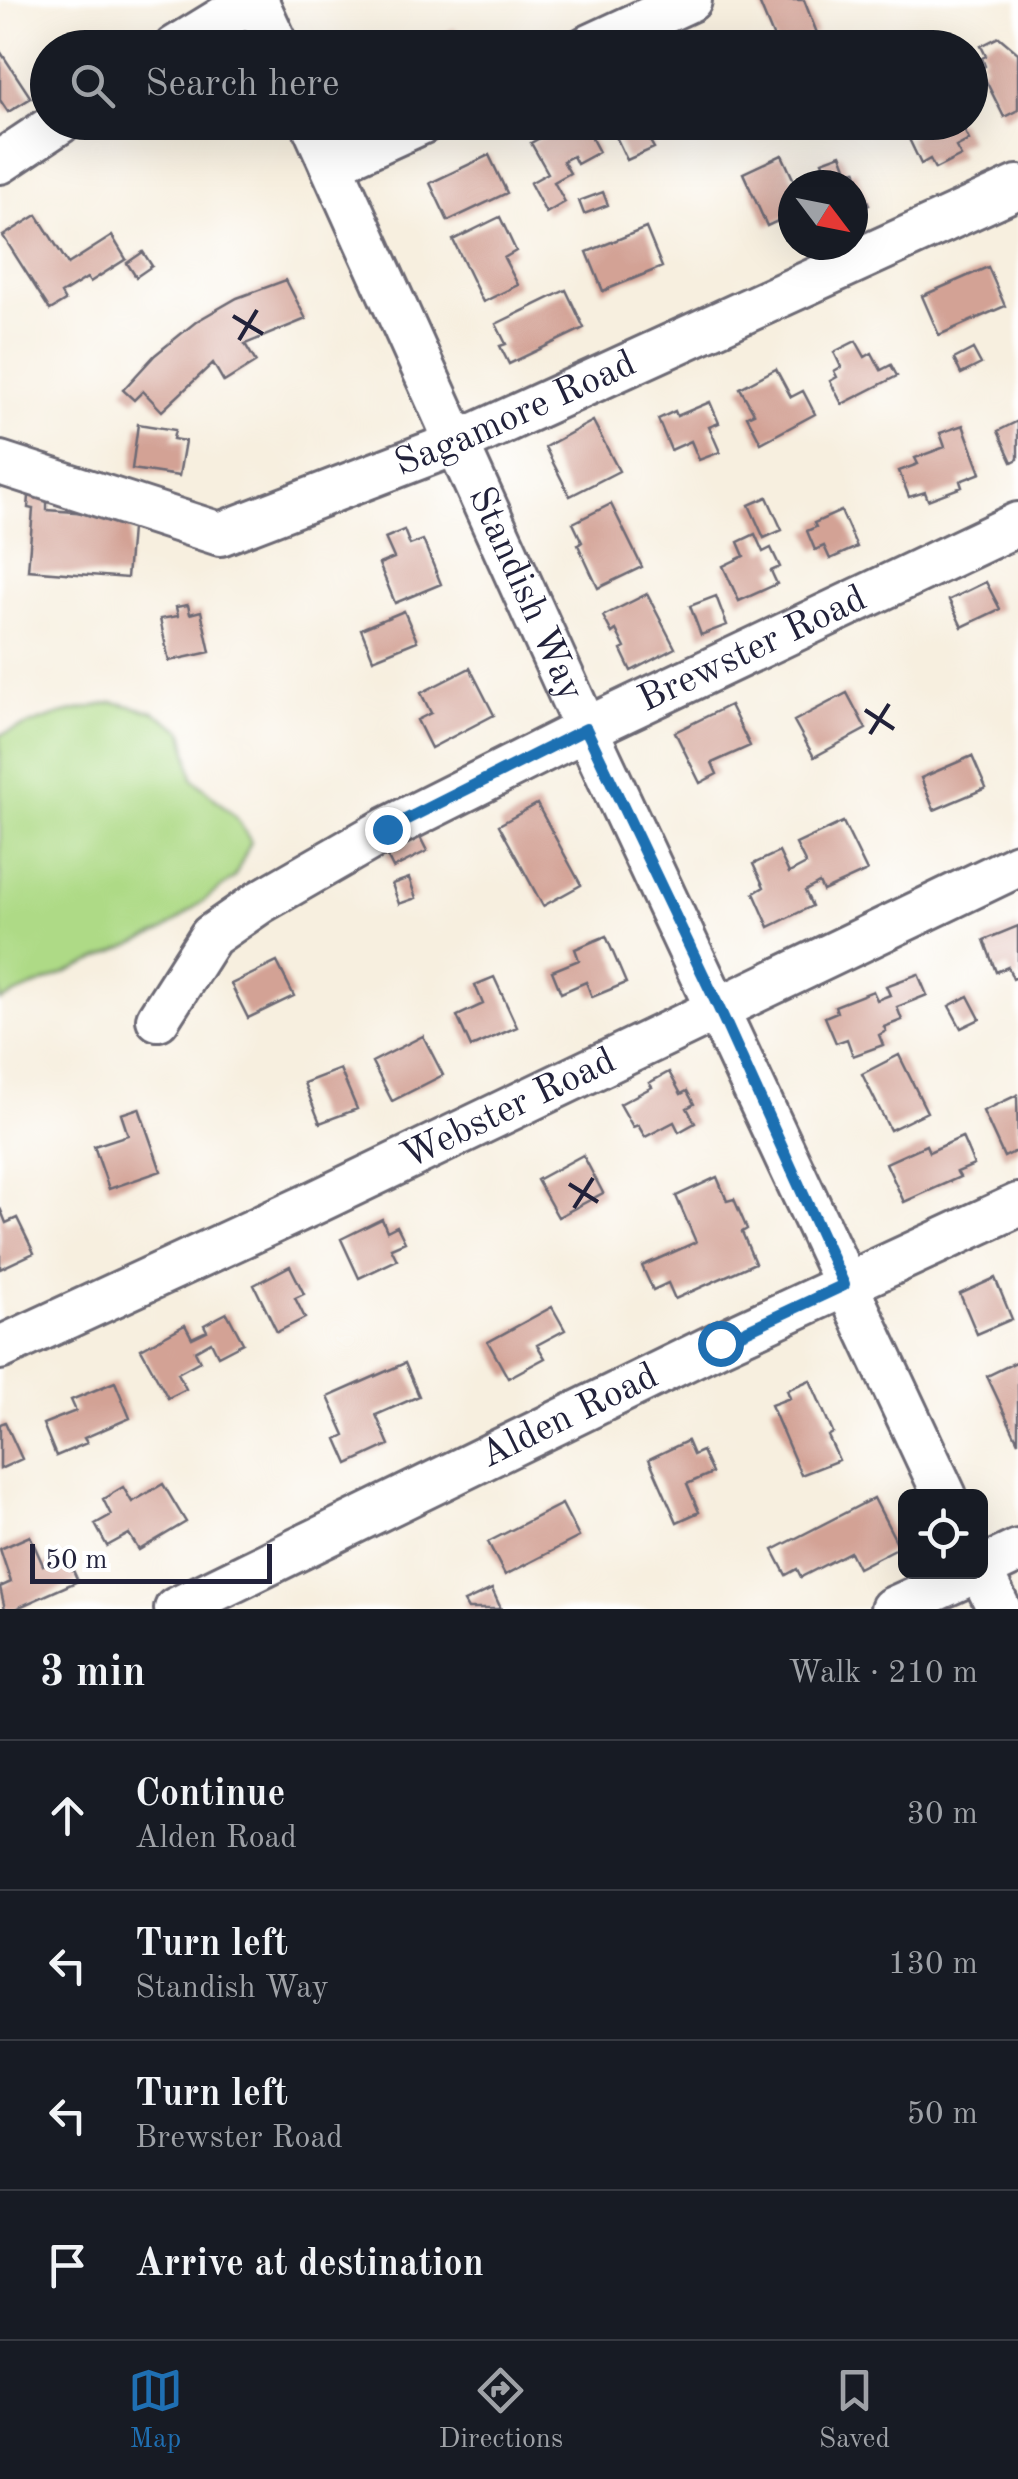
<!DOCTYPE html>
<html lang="en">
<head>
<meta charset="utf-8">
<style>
	:root { --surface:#171b24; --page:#20242c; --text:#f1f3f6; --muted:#9ea1a6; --line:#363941; --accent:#1f6fb2 }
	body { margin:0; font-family:"Old Standard TT",serif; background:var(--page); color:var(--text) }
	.controls { position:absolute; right:30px; bottom:30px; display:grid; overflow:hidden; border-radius:15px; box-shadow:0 10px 40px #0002 }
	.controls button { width:90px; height:90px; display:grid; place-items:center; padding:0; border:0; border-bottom:2px solid var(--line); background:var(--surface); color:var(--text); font:50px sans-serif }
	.compass { position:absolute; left:778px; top:170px; width:90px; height:90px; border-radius:50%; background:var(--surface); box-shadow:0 10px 40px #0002; rotate:122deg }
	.scale { position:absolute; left:30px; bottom:25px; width:242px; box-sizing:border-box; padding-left:10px; border:5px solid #22223b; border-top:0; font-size:28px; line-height:35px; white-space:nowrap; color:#22223b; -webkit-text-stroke:8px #fff; paint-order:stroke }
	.stop { position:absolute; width:30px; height:30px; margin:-22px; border:8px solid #1f6fb2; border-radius:50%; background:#fff }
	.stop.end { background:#1f6fb2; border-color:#fff; box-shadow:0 2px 10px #0008 }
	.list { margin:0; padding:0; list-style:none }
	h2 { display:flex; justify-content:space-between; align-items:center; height:130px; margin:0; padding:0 40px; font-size:42px }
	h2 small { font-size:32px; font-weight:400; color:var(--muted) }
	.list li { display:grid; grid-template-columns:65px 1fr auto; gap:30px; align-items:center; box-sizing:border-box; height:150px; padding:0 40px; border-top:2px solid var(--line) }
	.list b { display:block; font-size:38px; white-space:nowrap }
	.list p { margin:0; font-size:32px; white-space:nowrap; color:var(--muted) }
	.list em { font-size:32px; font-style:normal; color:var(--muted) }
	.icon { flex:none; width:55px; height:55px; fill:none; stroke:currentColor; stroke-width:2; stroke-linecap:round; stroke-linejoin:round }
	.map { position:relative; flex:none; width:1018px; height:1609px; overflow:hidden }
	.search { position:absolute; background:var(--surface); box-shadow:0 10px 40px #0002; left:30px; right:30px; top:30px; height:110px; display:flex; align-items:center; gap:25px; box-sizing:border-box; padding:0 35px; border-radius:55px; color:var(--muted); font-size:38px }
	.sheet { height:730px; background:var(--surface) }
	nav { display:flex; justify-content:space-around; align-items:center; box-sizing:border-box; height:140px; border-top:2px solid var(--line); background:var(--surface); font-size:28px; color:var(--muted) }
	nav a { display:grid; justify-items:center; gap:5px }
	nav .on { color:var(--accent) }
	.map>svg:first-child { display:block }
	.green { fill:#aeda86; stroke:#687e60; stroke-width:2.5 }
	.building { fill:#d3a295 }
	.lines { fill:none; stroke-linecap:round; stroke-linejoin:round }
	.minor-casing { stroke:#6d6a74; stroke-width:48 }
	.minor { stroke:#fff; stroke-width:42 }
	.route { stroke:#1f6fb2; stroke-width:12 }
	.ticks { fill:none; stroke:#22223b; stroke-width:4 }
	.labels { text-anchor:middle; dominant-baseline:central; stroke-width:10; stroke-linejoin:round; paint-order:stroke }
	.street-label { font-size:38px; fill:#22223b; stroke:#fff }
</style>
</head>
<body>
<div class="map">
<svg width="1018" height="1609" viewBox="0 0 1018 1609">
	<rect width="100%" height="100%" fill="#fff"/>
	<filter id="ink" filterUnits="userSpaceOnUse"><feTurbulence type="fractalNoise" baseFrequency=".01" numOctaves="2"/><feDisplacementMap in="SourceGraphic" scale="20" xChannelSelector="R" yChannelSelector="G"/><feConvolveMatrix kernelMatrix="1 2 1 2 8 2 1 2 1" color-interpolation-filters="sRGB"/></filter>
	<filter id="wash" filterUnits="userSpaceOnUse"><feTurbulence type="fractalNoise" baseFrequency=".0048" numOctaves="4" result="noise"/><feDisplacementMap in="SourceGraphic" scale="40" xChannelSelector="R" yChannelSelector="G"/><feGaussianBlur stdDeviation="2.25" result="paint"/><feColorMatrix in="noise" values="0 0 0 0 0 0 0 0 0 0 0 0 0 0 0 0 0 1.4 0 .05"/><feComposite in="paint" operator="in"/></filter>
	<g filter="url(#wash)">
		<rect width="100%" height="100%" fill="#f7efdf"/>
		<path class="green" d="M 114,702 L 154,712 L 183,731 L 193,779 L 236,817 L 251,842 L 234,878 L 163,931 L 0,1001 L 0,735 L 60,714 Z"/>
		<g id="blocks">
			<path class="building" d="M 763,0 L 804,0 L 817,33 L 778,48 L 759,2 Z
				M 455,28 L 464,48 L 432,48 L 429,40 Z
				M 999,37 L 1018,53 L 1018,110 L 1004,117 L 980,69 L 985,66 L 982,58 L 986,56 L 981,46 Z
				M 0,51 L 31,98 L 8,112 L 0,100 Z
				M 568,122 L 571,127 L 583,122 L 599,152 L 577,164 L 573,156 L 563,161 L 570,173 L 554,182 L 565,202 L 546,213 L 530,183 L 548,173 L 531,143 Z
				M 609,122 L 675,122 L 677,128 L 650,141 L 654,148 L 627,160 Z
				M 907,122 L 960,122 L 969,140 L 956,147 L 961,156 L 935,169 L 930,159 L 921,164 L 909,139 L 914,137 Z
				M 841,154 L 848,172 L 856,170 L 869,205 L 853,212 L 853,185 L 831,185 L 822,161 Z
				M 489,155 L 507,193 L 448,221 L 430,183 Z
				M 782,155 L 796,185 L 793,185 L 793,214 L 767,226 L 743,173 Z
				M 603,192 L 608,205 L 584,214 L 579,201 Z
				M 37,215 L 68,264 L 112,236 L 126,259 L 90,282 L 87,278 L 61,294 L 65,301 L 50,310 L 3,236 Z
				M 500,217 L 516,251 L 504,258 L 518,285 L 483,302 L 453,240 Z
				M 646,228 L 662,267 L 603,291 L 587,252 Z
				M 143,252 L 152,266 L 136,277 L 127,263 Z
				M 988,267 L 1005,306 L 939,335 L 922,296 Z
				M 286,280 L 306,319 L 245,344 L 256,362 L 224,382 L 213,363 L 162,411 L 143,391 L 134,400 L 123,390 L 155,355 L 197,321 L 237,298 Z
				M 566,290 L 584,328 L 509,364 L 500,346 L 506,344 L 496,324 Z
				M 856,341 L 865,357 L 872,353 L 881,370 L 891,365 L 897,376 L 842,404 L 830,381 L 837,377 L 834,371 L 841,367 L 834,352 Z
				M 973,349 L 981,364 L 961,374 L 954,359 Z
				M 776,369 L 791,397 L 803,391 L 815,414 L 761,443 L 747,416 L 754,413 L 740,388 Z
				M 710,402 L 719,423 L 709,427 L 720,452 L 699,460 L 691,441 L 671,450 L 658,419 L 675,411 L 677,416 Z
				M 593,421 L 619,471 L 570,496 L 545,447 Z
				M 1018,421 L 1018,459 L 1012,462 L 998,431 Z
				M 138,424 L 175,430 L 173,439 L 185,441 L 179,476 L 132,469 Z
				M 963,425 L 981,473 L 960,481 L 962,487 L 928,500 L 925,492 L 909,497 L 899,471 L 918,464 L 915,458 L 945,447 L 940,433 Z
				M 29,496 L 47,497 L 47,510 L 132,516 L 127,578 L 28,570 L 33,509 L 28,508 Z
				M 767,497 L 782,530 L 764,538 L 749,505 Z
				M 611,504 L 642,567 L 598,588 L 578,545 L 582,542 L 573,523 Z
				M 841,511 L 857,547 L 830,559 L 824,546 L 815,550 L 807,531 L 816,527 L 814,523 Z
				M 404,530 L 410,545 L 423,540 L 441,584 L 395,603 L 379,564 L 394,558 L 385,538 Z
				M 755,534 L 763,552 L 771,548 L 780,567 L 771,571 L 777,584 L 739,601 L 723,566 L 744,556 L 738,542 Z
				M 986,582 L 1000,609 L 962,627 L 949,600 Z
				M 647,594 L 675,648 L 631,671 L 621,650 L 625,648 L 616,630 L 612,633 L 603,616 Z
				M 716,596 L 727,625 L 701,635 L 690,606 Z
				M 188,605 L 190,614 L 201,611 L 210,652 L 169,661 L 160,619 L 178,616 L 176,607 Z
				M 404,611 L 417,641 L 373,659 L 361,629 Z
				M 470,668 L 494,715 L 431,748 L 417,720 L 431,713 L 421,693 Z
				M 847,693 L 866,729 L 814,757 L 794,721 Z
				M 730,705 L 750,746 L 712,763 L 717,774 L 700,783 L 675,732 Z
				M 972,756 L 986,788 L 934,810 L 921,778 Z
				M 537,804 L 581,885 L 543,906 L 499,825 Z
				M 843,822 L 867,871 L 823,891 L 819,883 L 805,891 L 812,906 L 769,927 L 754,893 L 764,887 L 753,864 L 779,852 L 789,873 L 806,864 L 796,844 Z
				M 420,837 L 427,851 L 393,868 L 386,854 Z
				M 409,878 L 416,898 L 399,904 L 392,884 Z
				M 1018,926 L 1018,977 L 1013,979 L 1008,967 L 996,972 L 984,940 Z
				M 606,936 L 626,983 L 592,997 L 586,982 L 561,993 L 552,971 L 579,960 L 575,949 Z
				M 277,962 L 294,996 L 248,1018 L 231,984 Z
				M 918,974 L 927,995 L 897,1007 L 902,1020 L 884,1027 L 886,1031 L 879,1035 L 883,1045 L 853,1056 L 847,1039 L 836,1043 L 825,1017 L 837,1012 L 835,1006 L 873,991 L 877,1000 L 890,995 L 886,986 Z
				M 494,977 L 517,1027 L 471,1047 L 457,1016 L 483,1004 L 475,985 Z
				M 968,996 L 980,1019 L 961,1028 L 949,1006 Z
				M 423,1036 L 443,1075 L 392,1101 L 372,1062 Z
				M 899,1055 L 927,1112 L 890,1130 L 862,1074 Z
				M 340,1069 L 357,1109 L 320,1123 L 304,1083 Z
				M 669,1072 L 681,1094 L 687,1091 L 694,1104 L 687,1108 L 695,1123 L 679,1132 L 674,1122 L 645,1137 L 638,1125 L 633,1127 L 620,1104 L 652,1087 L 649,1083 Z
				M 1017,1095 L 1018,1150 L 1004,1157 L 983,1111 Z
				M 139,1108 L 161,1171 L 109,1189 L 94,1146 L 128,1135 L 121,1114 Z
				M 962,1137 L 974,1165 L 957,1172 L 960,1177 L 904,1202 L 886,1163 L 926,1145 L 929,1152 Z
				M 583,1155 L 603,1193 L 558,1217 L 537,1180 Z
				M 717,1177 L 727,1201 L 734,1199 L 747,1229 L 742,1232 L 755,1263 L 675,1299 L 668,1283 L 653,1290 L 642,1266 L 696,1242 L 676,1196 Z
				M 0,1208 L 6,1223 L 17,1218 L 34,1253 L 0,1269 Z
				M 382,1219 L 387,1231 L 397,1226 L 405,1242 L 391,1248 L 397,1260 L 359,1278 L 341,1239 Z
				M 290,1266 L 304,1294 L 295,1298 L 305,1318 L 277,1332 L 254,1285 Z
				M 995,1278 L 1012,1319 L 977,1334 L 960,1294 Z
				M 552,1307 L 565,1330 L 537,1345 L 545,1358 L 508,1378 L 488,1342 Z
				M 227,1313 L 243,1343 L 218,1356 L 211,1342 L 195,1351 L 200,1361 L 178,1373 L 186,1389 L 168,1398 L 141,1349 L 185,1325 L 192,1338 L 207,1331 L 204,1325 Z
				M 1018,1361 L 1018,1442 L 987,1376 Z
				M 405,1363 L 419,1396 L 376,1415 L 389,1445 L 348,1464 L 337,1439 L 345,1435 L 328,1397 Z
				M 810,1380 L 833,1433 L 828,1436 L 839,1460 L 801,1475 L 771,1405 L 790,1398 L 787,1390 Z
				M 115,1382 L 130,1418 L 84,1438 L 87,1443 L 56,1456 L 43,1424 L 76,1411 L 71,1400 Z
				M 5,1422 L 22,1459 L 0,1469 L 0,1424 Z
				M 687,1441 L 693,1455 L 702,1451 L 712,1473 L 687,1484 L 699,1512 L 677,1522 L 649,1459 Z
				M 163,1484 L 186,1522 L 139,1550 L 129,1534 L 107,1546 L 95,1524 L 111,1515 L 103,1499 L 123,1487 L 132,1502 Z
				M 874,1498 L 899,1547 L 858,1568 L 850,1552 L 801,1577 L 797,1569 L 786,1575 L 773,1550 Z
				M 562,1504 L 579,1537 L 505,1575 L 488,1542 Z
				M 30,1536 L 43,1565 L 66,1555 L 78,1581 L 15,1609 L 5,1609 L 0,1587 L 11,1582 L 0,1549 Z
				M 492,1589 L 501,1609 L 468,1609 L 464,1602 Z"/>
		</g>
	</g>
	<g filter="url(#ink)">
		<use href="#blocks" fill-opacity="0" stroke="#6d6a74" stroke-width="2.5"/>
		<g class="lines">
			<g class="minor-casing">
				<g id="minor">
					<path d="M 256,0 L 278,48"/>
					<path d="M 175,48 L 253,0"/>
					<path d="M 586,48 L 690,0"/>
					<path id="s1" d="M 312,122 L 586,729 L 945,1496"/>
					<path d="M 0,162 L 60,122"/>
					<path d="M 331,164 L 423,122"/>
					<path id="s2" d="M 0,463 L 220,534 L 457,443 L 1018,187"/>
					<path id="s3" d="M 158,1019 L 211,936 L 260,902 L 387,829 L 586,729 L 1018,524"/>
					<path id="s4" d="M 0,1348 L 316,1202 L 1018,865"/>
					<path d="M 980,1569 L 1018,1551"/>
					<path d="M 980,1570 L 999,1609"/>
					<path id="s5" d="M 176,1609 L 720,1343 L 1018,1205"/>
					<path d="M 892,1609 L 974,1572"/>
				</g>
			</g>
			<use href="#minor" class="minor"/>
		</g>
	</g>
	<g class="lines" filter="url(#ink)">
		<path class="route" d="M 387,829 L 586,729 L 718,1006 L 844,1285 L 720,1343"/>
	</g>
	<path class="ticks" d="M 233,316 L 263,334M 239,340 L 257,310M 865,710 L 894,729M 870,734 L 889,704M 569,1184 L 598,1202M 574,1208 L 593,1178"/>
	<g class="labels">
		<g class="street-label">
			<text stroke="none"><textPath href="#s2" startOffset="550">Sagamore Road</textPath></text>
			<text stroke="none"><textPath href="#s1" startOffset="518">Standish Way</textPath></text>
			<text stroke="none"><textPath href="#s3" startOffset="712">Brewster Road</textPath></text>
			<text stroke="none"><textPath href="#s4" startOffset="562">Webster Road</textPath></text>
			<text stroke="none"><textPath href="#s5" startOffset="438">Alden Road</textPath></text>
		</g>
	</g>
</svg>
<div class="controls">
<button><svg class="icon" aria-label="locate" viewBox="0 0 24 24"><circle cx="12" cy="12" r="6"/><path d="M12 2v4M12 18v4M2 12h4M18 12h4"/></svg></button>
</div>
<svg class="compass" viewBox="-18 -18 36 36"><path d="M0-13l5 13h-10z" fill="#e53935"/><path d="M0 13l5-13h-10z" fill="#9ea1a6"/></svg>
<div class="scale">50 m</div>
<div class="stop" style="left:720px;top:1343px"></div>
<div class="stop end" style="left:387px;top:829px"></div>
<div class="search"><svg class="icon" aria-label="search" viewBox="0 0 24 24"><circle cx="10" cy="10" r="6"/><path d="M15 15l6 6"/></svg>Search here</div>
</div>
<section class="sheet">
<h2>3 min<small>Walk · 210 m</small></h2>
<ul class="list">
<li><svg class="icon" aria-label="ahead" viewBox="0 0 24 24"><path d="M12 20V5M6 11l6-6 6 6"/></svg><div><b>Continue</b><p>Alden Road</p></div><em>30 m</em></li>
<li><svg class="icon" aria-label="left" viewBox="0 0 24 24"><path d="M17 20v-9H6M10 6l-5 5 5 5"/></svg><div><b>Turn left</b><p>Standish Way</p></div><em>130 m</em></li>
<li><svg class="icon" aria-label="left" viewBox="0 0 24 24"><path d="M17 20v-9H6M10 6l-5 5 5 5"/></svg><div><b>Turn left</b><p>Brewster Road</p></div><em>50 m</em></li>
<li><svg class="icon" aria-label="arrive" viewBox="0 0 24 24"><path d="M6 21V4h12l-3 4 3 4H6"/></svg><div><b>Arrive at destination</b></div></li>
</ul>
</section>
<nav>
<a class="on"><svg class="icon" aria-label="map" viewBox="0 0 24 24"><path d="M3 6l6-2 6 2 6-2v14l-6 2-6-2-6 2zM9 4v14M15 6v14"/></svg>Map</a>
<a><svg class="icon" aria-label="directions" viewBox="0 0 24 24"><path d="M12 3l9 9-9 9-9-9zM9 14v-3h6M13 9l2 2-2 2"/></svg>Directions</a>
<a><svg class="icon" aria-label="saved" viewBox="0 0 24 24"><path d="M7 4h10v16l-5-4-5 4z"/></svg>Saved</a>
</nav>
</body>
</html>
